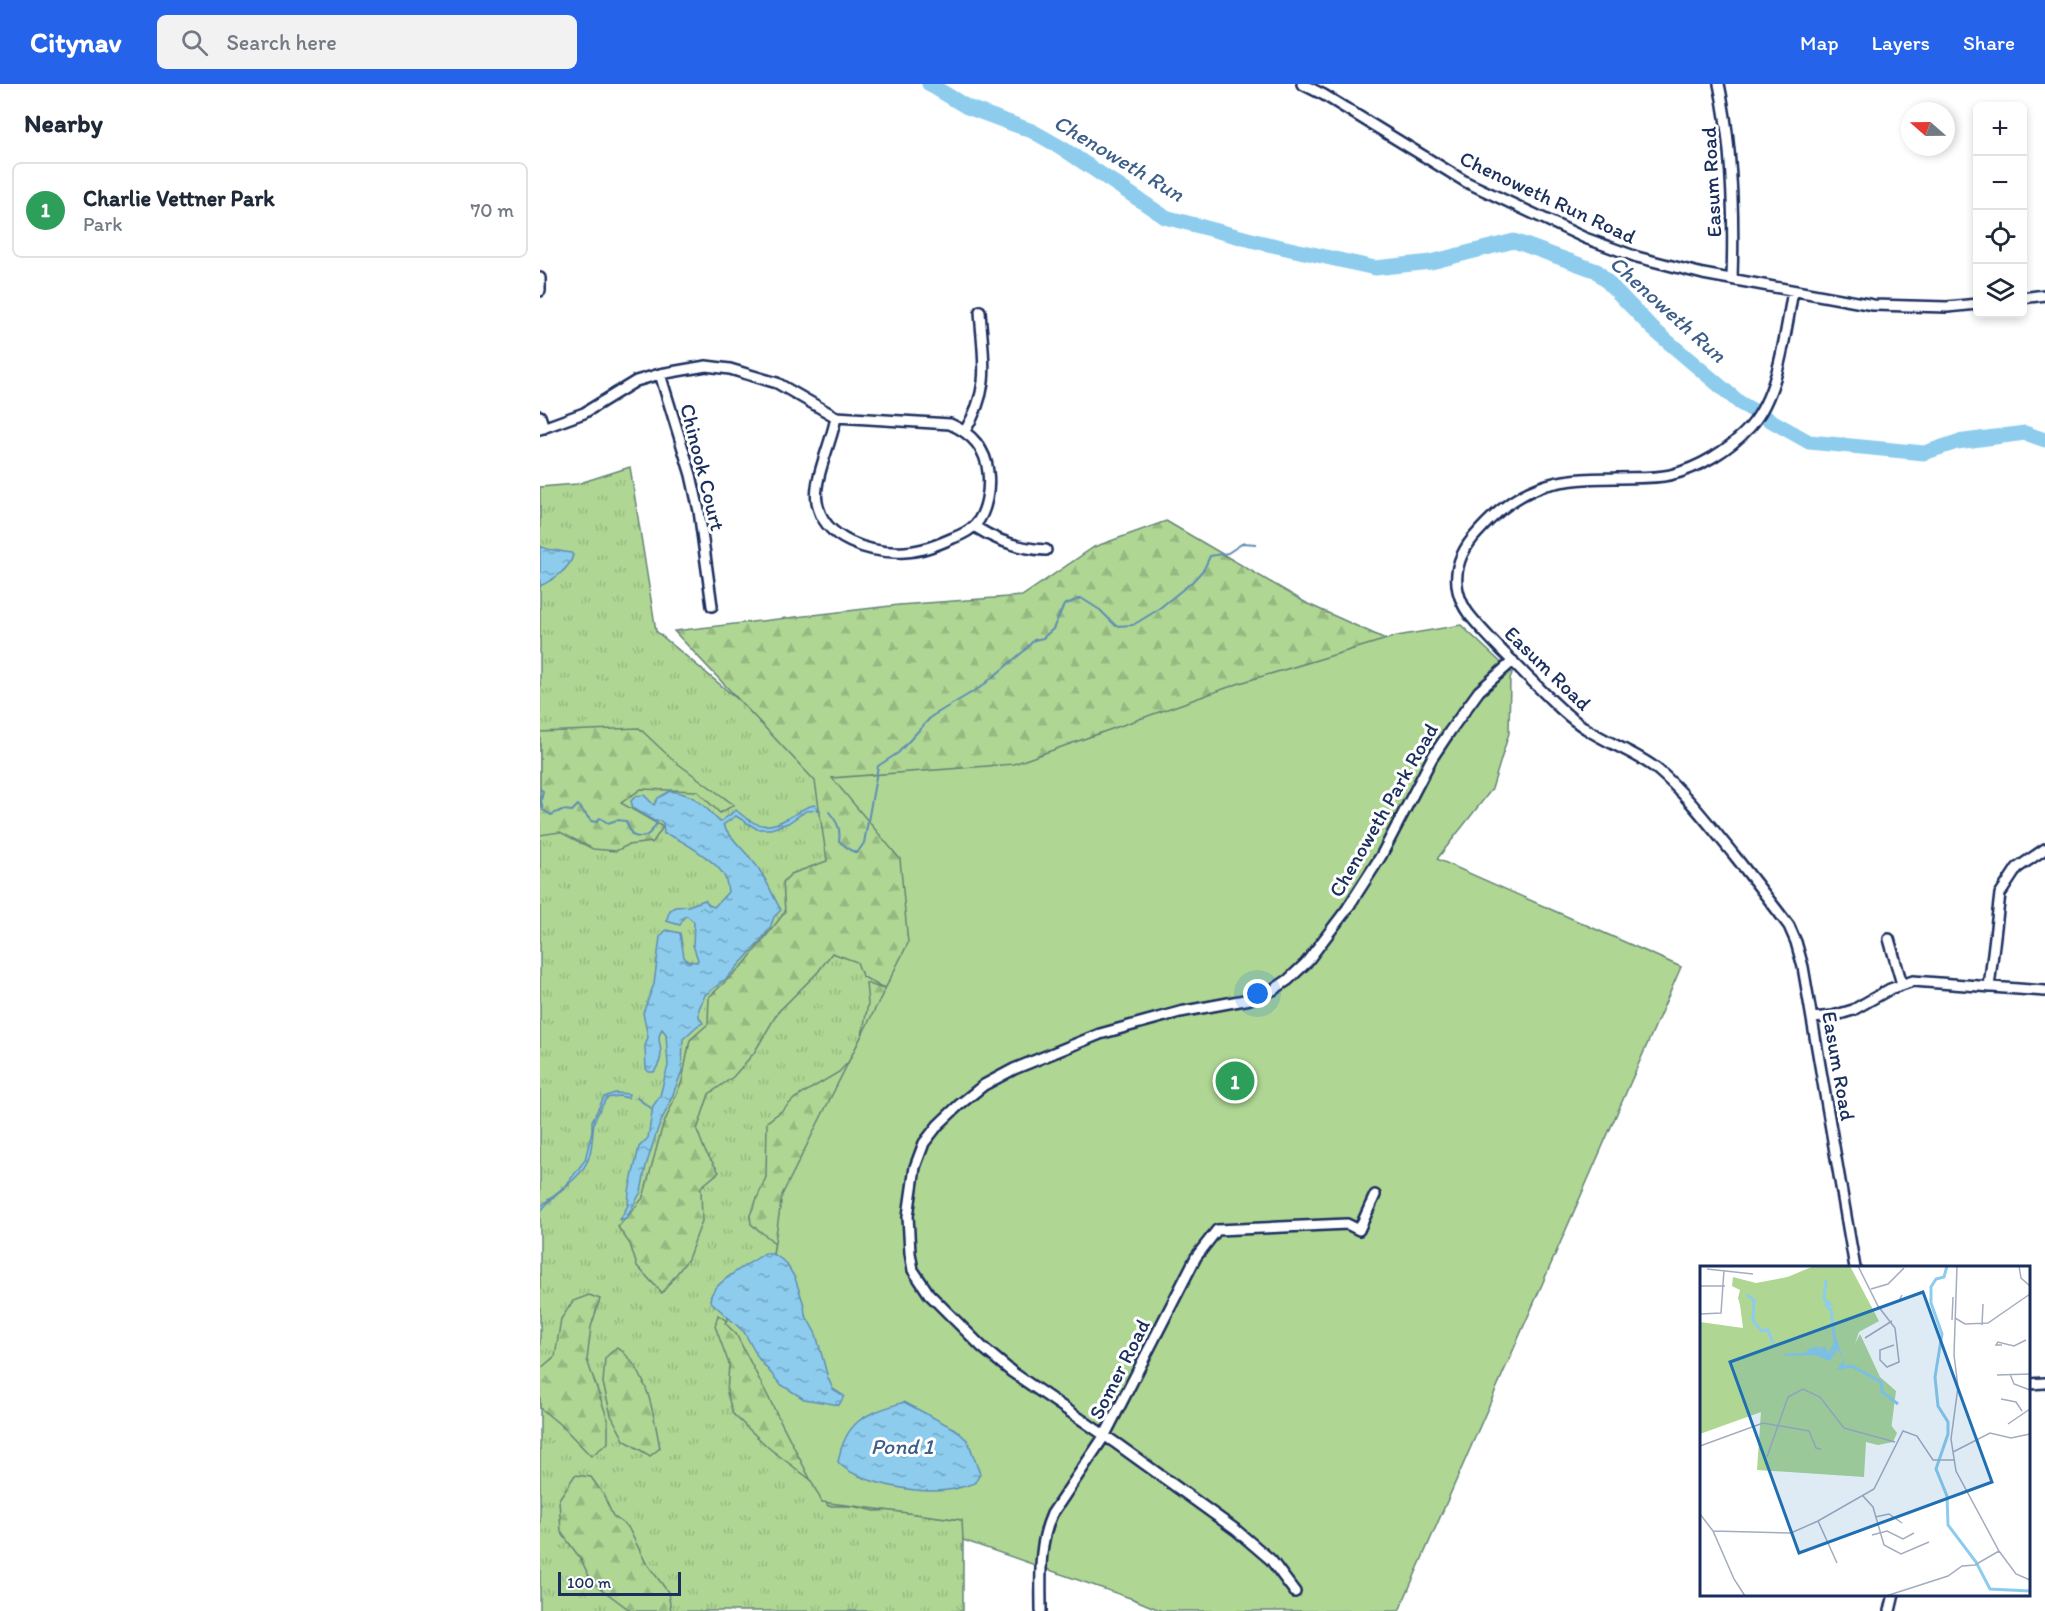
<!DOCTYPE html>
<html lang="en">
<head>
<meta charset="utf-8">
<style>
	:root { --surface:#fff; --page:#f2f2f3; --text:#1f2937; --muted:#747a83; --line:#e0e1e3; --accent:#2563eb }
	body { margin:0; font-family:Itim,sans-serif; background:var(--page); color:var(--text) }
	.controls { position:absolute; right:18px; top:18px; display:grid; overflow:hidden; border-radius:9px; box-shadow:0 3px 9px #0003 }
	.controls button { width:54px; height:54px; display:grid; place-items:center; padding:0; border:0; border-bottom:2px solid var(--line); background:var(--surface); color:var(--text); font:30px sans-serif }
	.compass { position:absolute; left:1361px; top:18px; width:54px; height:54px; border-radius:50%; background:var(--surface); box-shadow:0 3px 9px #0003; rotate:290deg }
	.scale { position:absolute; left:18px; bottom:15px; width:123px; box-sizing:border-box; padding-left:6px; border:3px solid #1b2f5e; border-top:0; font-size:16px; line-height:21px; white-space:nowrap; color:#1b2f5e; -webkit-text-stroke:4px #fff; paint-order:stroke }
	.you { position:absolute; left:718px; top:910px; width:21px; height:21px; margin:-15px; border:4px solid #fff; border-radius:50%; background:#1a73e8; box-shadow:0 0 0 9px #1a73e833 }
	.badge { display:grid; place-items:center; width:39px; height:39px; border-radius:50%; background:var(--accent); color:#fff; font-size:20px; font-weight:700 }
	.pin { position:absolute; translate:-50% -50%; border:3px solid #fff; box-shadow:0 2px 6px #0006 }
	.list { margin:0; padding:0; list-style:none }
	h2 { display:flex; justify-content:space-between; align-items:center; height:78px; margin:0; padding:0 24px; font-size:26px }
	h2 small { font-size:20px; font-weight:400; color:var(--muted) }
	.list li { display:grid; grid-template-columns:39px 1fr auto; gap:18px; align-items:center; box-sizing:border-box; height:96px; margin:0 12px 12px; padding:0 12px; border:2px solid var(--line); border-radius:9px }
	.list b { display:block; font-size:22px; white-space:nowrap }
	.list p { margin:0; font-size:20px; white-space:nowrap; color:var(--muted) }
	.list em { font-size:20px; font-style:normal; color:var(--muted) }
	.icon { flex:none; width:33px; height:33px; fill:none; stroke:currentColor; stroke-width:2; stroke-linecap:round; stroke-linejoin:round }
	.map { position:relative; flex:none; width:1505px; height:1527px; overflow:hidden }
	header { display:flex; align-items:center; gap:36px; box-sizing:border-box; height:84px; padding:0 30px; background:var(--accent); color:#fff }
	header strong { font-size:28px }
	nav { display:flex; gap:33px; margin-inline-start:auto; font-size:21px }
	.search { width:420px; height:54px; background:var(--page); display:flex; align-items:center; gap:15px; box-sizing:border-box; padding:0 21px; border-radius:9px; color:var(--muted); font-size:22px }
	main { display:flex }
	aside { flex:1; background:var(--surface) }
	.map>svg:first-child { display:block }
	.grass { fill:url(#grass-tufts); stroke:#658378; stroke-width:1.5 }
	.forest { fill:url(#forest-firs); stroke:#658378; stroke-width:1.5 }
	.green { fill:#afd793; stroke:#658378; stroke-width:1.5 }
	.water { fill:url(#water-ripples); stroke:#5f8db4; stroke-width:1.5 }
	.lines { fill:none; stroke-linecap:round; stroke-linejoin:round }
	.stream { stroke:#5f8db4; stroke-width:2 }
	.river { stroke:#8dcced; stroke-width:15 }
	.minor-casing { stroke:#1b2f5e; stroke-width:14 }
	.minor { stroke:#fff; stroke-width:9 }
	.labels { text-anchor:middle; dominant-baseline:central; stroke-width:6; stroke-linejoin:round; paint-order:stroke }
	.street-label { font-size:21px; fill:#1b2f5e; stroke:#fff }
	.water-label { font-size:22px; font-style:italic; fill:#3d5e89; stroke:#fff }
	.inset-river { fill:none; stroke:#8dcced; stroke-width:3 }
	.inset-road { fill:none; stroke:#a4acbf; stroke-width:1.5 }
	.view { fill:#1f6fb2; fill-opacity:0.15; stroke:#1f6fb2; stroke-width:3 }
	.inset-edge { fill:none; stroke:#1b2f5e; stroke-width:3 }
</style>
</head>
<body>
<header>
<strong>Citynav</strong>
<div class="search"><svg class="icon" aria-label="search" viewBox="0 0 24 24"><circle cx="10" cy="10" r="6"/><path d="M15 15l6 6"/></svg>Search here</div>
<nav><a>Map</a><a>Layers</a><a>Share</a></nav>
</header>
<main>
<aside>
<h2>Nearby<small></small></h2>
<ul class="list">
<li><span class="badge" style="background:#2e9e5b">1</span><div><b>Charlie Vettner Park</b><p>Park</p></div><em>70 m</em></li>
</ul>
</aside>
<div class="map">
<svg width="1505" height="1527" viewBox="0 0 1505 1527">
	<defs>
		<pattern id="grass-tufts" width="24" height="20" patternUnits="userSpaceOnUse" patternTransform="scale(1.5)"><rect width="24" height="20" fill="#afd793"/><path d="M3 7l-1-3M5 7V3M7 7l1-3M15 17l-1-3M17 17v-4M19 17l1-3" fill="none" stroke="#96b981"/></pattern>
		<pattern id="forest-firs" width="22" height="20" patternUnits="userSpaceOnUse" patternTransform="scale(1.5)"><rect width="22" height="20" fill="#afd793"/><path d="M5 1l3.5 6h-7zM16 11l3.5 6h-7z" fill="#96b981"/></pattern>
		<pattern id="water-ripples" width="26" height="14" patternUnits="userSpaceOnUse" patternTransform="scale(1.5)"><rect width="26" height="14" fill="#8dcced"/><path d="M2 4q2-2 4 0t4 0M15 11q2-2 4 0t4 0" fill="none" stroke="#72a6c3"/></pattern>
	</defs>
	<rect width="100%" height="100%" fill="#fff"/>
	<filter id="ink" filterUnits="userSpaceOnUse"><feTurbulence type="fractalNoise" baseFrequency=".0167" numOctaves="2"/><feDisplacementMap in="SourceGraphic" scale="12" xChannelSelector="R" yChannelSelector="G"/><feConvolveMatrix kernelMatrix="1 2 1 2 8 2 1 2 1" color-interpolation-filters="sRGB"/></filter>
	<g filter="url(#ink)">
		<path class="grass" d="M 90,383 L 116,547 L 292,694 L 368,859 L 242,1111 L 233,1171 L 282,1417 L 423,1436 L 423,1527 L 0,1527 L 0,403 L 37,400 Z"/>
		<path class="forest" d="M 626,437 L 768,520 L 883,572 L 389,912 L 339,902 L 322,892 L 317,878 L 292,869 L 278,888 L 238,928 L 214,969 L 193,993 L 169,1010 L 157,1046 L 165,1067 L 179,1088 L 161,1103 L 162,1137 L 148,1175 L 122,1209 L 97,1182 L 90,1160 L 78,1143 L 103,1114 L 122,1044 L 142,997 L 150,956 L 168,940 L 169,913 L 205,879 L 245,828 L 243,798 L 251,790 L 287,777 L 275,697 L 134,547 L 359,521 L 482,512 L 554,463 Z
			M 99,644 L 133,676 L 194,721 L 180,729 L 157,707 L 101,705 L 81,719 L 123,743 L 113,758 L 88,761 L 76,767 L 53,765 L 20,748 L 0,751 L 0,648 Z
			M 326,899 L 358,910 L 377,1425 L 335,1427 L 312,1422 L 288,1422 L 279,1402 L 230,1365 L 193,1330 L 187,1309 L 189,1280 L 175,1242 L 178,1231 L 194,1242 L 244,1170 L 230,1155 L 211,1140 L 210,1131 L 226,1093 L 227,1038 L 244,1025 L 255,1014 L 299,988 L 319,967 L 328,920 Z
			M 49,1211 L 60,1215 L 51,1243 L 47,1276 L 68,1336 L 68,1359 L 51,1372 L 23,1343 L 0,1324 L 0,1285 L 15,1272 L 21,1235 L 33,1217 Z
			M 77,1263 C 108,1286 113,1328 120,1364 L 110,1372 L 84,1356 L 71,1331 L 63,1299 L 65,1274 Z
			M 35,1391 L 51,1393 L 63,1410 L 73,1432 L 88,1443 L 105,1477 L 128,1508 L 131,1527 L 91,1527 L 52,1498 L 40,1474 L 21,1448 L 19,1415 Z"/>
		<path class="green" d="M 921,541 L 972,589 L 970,595 L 969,649 L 952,705 L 897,775 L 1141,883 L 859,1527 L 622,1527 L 593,1515 L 423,1456 L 422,1436 L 282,1418 L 196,1250 L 185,1239 L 233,1171 L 242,1111 L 368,859 L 360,775 L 292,694 L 474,680 L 700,599 L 857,552 Z"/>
		<path class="water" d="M 0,462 L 7,465 L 31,469 L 33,471 C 30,485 13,496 0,502 Z
			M 130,707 C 156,710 163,721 180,738 L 196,726 C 214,742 226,747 248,734 C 258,729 263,723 274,721 L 280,726 L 266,727 L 248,739 L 231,745 L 217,745 L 196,732 L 183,741 C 192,756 205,767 216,781 C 227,795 232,811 241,826 L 234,833 L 230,844 L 218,860 L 187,894 L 165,911 L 159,925 L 159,933 L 163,939 L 157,942 L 143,955 L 142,987 L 132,1013 L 117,1047 L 106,1082 L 101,1108 L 86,1134 L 80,1136 L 88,1121 L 89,1107 L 99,1063 L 108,1054 L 113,1022 L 120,1012 L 125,992 L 128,982 L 126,950 L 122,945 C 116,953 121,960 121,969 C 121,977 118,982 114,988 L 109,988 L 106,985 L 105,962 L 108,953 L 103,929 L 114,900 L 120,853 L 126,846 L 140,849 L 144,873 L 147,877 L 157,878 L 158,876 L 153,861 L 154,838 L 147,832 L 144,833 L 140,841 L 126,837 L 130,826 L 135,823 L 148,822 L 165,816 L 169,821 L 174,823 L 188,808 C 187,802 187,795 183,790 C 175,777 137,752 124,750 L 123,739 L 120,737 L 114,737 L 93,724 L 91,717 L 96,712 L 104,711 L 114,721 L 118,714 Z
			M 75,1009 L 89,1010 L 88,1014 L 79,1012 L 67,1014 C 65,1016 54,1036 54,1039 C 52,1051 53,1064 48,1076 C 38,1099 11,1109 0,1129 L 0,1123 L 27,1100 L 45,1076 L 52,1047 L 52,1037 L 64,1013 Z
			M 225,1169 L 235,1171 L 246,1179 L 255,1194 L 264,1221 L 265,1230 L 276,1250 L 288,1294 L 293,1305 L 304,1312 L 299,1321 L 264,1315 L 240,1300 L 219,1275 L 204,1248 L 170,1217 C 169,1199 212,1179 225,1169 Z
			M 364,1318 L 415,1345 L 428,1357 L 440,1390 L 435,1399 C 426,1402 417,1405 408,1406 C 380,1410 318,1400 298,1378 C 306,1334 327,1330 364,1318 Z"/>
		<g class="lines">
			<path class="stream" d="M 0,705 L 3,707 L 1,717 L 3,726 L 11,731 L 22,726 L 32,727 L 38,721 L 51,737 L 56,738 L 60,734 L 68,739 L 77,736 L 86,737 L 92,751 C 105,757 111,749 117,739
				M 289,728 C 297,738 301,744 299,757 L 310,766 L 317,769 L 324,759 L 338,682 L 358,669 L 392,632 L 441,603 L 484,567 L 494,556 L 503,554 L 513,545 L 524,521 L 541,514 L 560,526 L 576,542 L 593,541 L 616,527 L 652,498 L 664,485 L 670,472 L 688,469 L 703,459 L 716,460
				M 97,1014 L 111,1024"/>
			<path class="river" d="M 389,0 L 427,23 L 492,47 L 522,64 L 625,133 L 719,158 L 835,184 L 891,178 L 974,157 L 1057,187 L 1113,245 L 1200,319 L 1269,358 L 1384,369 L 1417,358 L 1485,349 L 1505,356"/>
			<g class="minor-casing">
				<path id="minor" d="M 762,0 L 784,11 L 926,98 L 1045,154 L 1097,173 L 1163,190 L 1333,221 L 1407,223 L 1438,220
					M 1179,0 C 1192,60 1194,133 1192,195
					M 0,194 L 0,207
					M 1253,207 C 1245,250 1239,310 1210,343 C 1189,366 1159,384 1130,391 C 1112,395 1093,393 1075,394 C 1014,394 980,401 938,448 C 923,464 913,484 918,507 C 920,515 923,522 928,529 C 945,551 967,571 986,591 C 1005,609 1023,630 1045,644 C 1068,660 1096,668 1118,686 C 1147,711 1170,742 1194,771 C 1213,795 1231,818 1249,842 L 1256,858 L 1263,883 L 1315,1184
					M 1482,214 L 1505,211
					M 120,290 L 151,391 L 159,427 L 172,522
					M 0,332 L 4,344
					M 0,345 L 44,329 L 96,297 L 120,290 L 166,282 L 190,285 L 237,299 L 296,333 L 410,340 C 431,349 446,365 448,388 C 450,404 447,427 436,440 C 430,447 421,451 413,454 C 397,461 382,467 365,468 C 331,470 283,456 277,418 C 273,395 292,358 296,333
					M 425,347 C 452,302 443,276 440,227
					M 436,441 L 437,444 C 459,458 480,465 506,466
					M 1349,855 L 1362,900
					M 1449,903 L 1460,810 L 1477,784 L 1505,765
					M 1272,934 L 1293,932 L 1313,926 L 1350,905 L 1373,897 L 1505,907
					M 1488,1300 L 1505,1299
					M 755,1508 L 731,1476 L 696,1446 L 577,1360 L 472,1288 L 442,1263 L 389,1210 L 373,1186 L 370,1169 L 368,1132 L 375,1083 L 384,1059 L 398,1041 L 419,1021 L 444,1001 L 474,985 L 560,950 L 640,928 L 710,915 L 733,906 L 748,896 L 766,879 L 807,825 L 841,772 L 892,674 L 910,647 L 939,607 L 973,577
					M 501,1527 C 501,1494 498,1461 512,1430 L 565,1351 L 656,1173 L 677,1146 L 807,1140 L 819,1146 L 835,1111
					M 1350,1527 L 1354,1510"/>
			</g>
			<use href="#minor" class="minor"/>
		</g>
	</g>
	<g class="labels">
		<g class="street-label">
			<text transform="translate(1171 98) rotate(-93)">Easum Road</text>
			<text transform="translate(1008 113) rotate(25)">Chenoweth Run Road</text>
			<text transform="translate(163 383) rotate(76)">Chinook Court</text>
			<text transform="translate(1008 584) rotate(44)">Easum Road</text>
			<text transform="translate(843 726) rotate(-60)">Chenoweth Park Road</text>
			<text transform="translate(1299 982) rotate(80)">Easum Road</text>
			<text transform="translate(579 1285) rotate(-63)">Somer Road</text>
		</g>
		<g class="water-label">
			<text transform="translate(579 74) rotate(31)">Chenoweth Run</text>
			<text transform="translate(1128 225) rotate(42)">Chenoweth Run</text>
			<text x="362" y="1362">Pond 1</text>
		</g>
	</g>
	<g transform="translate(1160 1182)">
		<rect width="330" height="330" fill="#fff"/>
		<path d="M 114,0 L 150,0 L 179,55 L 159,66 L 149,95 L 131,112 L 85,109 L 61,146 L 0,168 L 0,56 L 43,62 L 39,31 Z" fill="#afd793"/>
		<path d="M 141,1 L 144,9 L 130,21 L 146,68 L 141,84 L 138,71 L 135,76 L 129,71 L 124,45 L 116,39 L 119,33 L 85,34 L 71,25 L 98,15 L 116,15 ZM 93,10 L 64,27 L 71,40 L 82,47 L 95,40 L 105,41 L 60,65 L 48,64 L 38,32 L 40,24 L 32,20 L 33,11 L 56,17 ZM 160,68 L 180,111 L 196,125 L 191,164 L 60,139 L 56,128 L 64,112 L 74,105 L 86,111 L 88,105 L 102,102 L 115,111 L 126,107 L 126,103 L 103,94 L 93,99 L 76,97 L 82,89 L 115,89 L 138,98 L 147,93 ZM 58,85 L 72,90 L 61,93 L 66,96 L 56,104 L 57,97 L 52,96 Z" fill="#afd793"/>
		<path d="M 149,95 L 159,117 L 197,167 L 193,176 L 178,179 L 166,176 L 164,211 L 57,204 L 61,145 L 57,127 L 75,106 L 131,112 L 141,107 Z" fill="#afd793"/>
		<path d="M 136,71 L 144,95 L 138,83 L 130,95 L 115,89 L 87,90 L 83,88 L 105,87 L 110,82 L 121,81 L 119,86 L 124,80 L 129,87 Z" fill="#8dcced"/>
		<path class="inset-river" d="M 247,0 L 244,11 L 236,13 L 231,21 L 231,37 L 242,68 L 235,111 L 238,140 L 248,156 L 248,168 L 236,203 L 247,230 L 248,259 L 276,296 L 290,323 L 330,325M 126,14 L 124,33 L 130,38 L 126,39 L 131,44 L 135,75M 47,29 L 54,34 L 53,55 L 62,65 L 68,64 L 73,77M 144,96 L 140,102 L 152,100 L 181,116 L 182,126 L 198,138"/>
		<path class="inset-road" d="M 158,0 L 178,40 L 195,62 L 199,96 L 187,101 L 180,94 L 180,84 L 194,79M 257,0 L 254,89 L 258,121 L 251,173 L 256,205 L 299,285 L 316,308 L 330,314M 319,0 L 321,12 L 330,20M 7,3 L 53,8M 0,20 L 25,20M 171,23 L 188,18 L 204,2M 180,42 L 199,35 L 202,29M 0,48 L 21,47 L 24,4M 255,52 L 265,58 L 288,57 L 330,28M 252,54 L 253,31M 282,59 L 283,38M 165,72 L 192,55M 302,79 L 296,79 L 298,76 L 314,80 L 326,74M 310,108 L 314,118 L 330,124M 301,109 L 297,109 L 330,108M 301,133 L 316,136 L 322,145M 308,158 L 330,143M 0,180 L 63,157 L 109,165 L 116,182 L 121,183M 253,186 L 290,167 L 311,172 L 330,168M 67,191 L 88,131 L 103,123 L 120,131 L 144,162 L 195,176M 163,230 L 173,241 L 184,279 L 201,288 L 229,276M 0,248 L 13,265 L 34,313 L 45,330M 175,251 L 189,248 L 202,257M 118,255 L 137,297M 13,265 L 91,267 L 118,255 L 174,223 L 203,165 L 217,170 L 233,194 L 254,194M 172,269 L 187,265 L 203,273 L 214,267M 186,330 L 248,310 L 262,300 L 275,299 L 299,285"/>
		<path class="view" d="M 223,26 L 292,216 L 99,287 L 30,96 Z"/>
		<rect width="330" height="330" class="inset-edge"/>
	</g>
</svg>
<div class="controls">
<button>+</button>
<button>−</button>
<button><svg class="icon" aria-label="locate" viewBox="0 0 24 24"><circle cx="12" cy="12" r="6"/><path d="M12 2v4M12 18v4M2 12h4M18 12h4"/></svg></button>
<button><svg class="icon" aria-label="layers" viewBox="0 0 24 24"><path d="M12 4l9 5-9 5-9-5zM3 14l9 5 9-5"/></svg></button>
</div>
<svg class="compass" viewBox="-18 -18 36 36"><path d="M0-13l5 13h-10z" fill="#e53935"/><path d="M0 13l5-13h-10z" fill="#747a83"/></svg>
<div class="scale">100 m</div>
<div class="you"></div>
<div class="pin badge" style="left:695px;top:997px;background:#2e9e5b">1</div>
</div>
</main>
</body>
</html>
